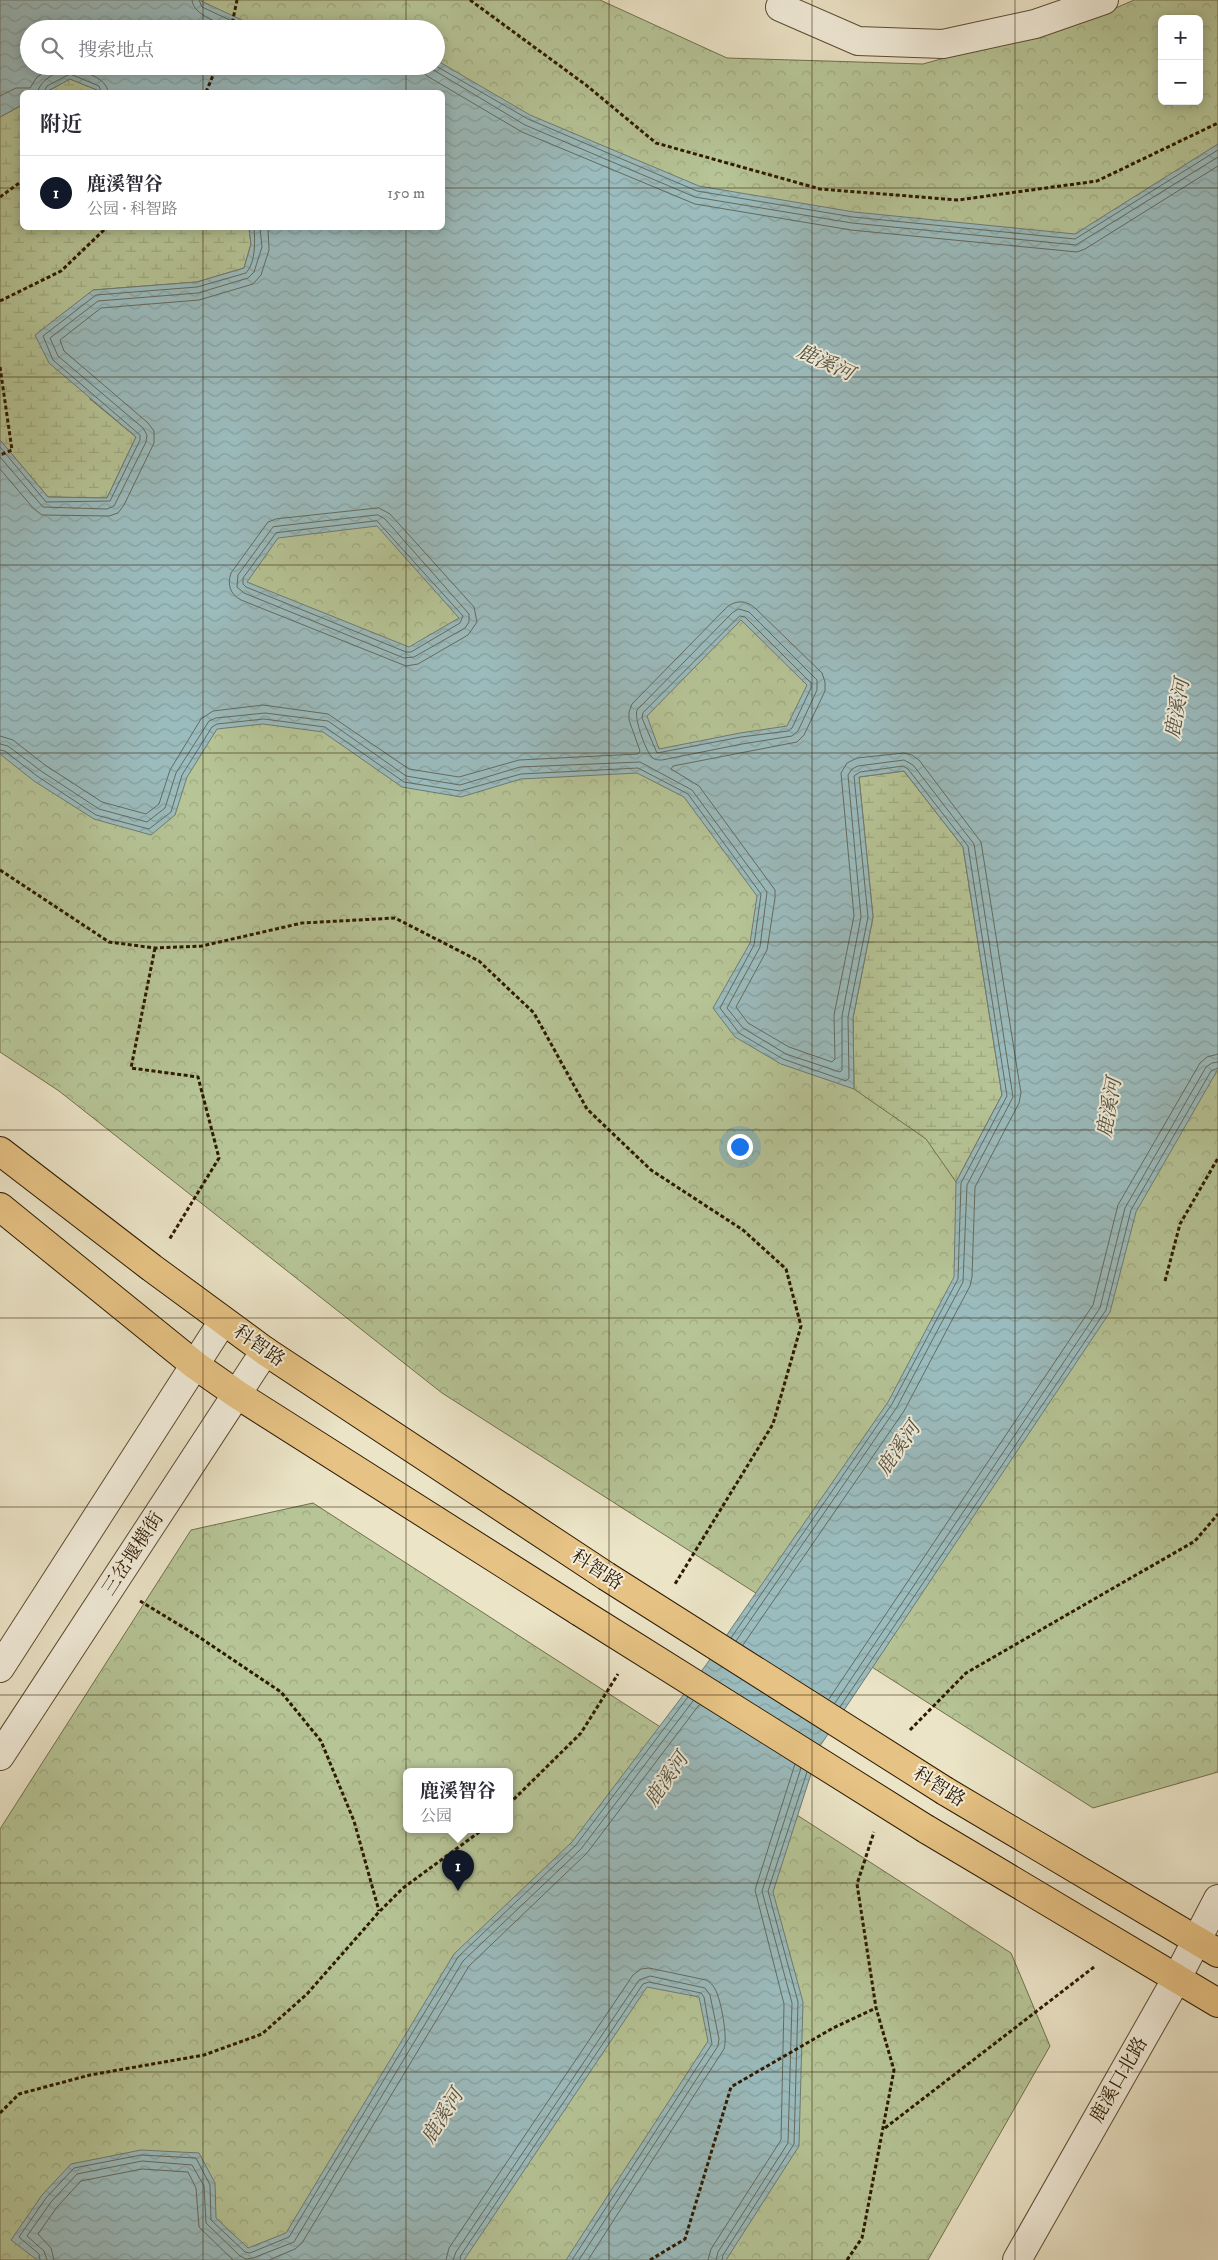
<!DOCTYPE html>
<html lang="zh">
<head>
<meta charset="utf-8">
<style>
	:root { --surface:#fff; --page:#f7f7f7; --text:#2b2b33; --muted:#7c7c81; --line:#e1e1e2; --accent:#111827 }
	body { margin:0; font-family:"IM FELL DW Pica","Noto Serif SC",serif; background:var(--page); color:var(--text) }
	.controls { position:absolute; right:15px; top:15px; display:grid; overflow:hidden; border-radius:8px; box-shadow:0 2px 12px #0003 }
	.controls button { width:45px; height:45px; display:grid; place-items:center; padding:0; border:0; border-bottom:1px solid var(--line); background:var(--surface); color:var(--text); font:25px sans-serif }
	.you { position:absolute; left:739px; top:1146px; width:18px; height:18px; margin:-12px; border:4px solid #fff; border-radius:50%; background:#1a73e8; box-shadow:0 0 0 8px #1a73e833 }
	.badge { display:grid; place-items:center; width:32px; height:32px; border-radius:50%; background:var(--accent); color:#fff; font-size:16px; font-weight:700 }
	.pin { position:absolute; translate:-50% -41px; filter:drop-shadow(0 1px 2px #0008) }
	.pin::after { content:''; position:absolute; top:26px; width:18px; height:15px; background:inherit; clip-path:polygon(0 0,100% 0,50% 100%) }
	.popup { position:absolute; left:403px; top:1768px; width:110px; height:65px; box-sizing:border-box; display:grid; place-content:center; border-radius:8px; background:var(--surface); filter:drop-shadow(0 1px 4px #0005); font-size:16px; white-space:nowrap; color:var(--muted) }
	.popup b { font-size:19px; color:var(--text) }
	.popup::after { content:''; position:absolute; left:50%; top:100%; margin-left:-10px; border:10px solid transparent; border-top-color:var(--surface) }
	.list { margin:0; padding:0; list-style:none }
	h2 { display:flex; justify-content:space-between; align-items:center; height:65px; margin:0; padding:0 20px; font-size:21px }
	h2 small { font-size:16px; font-weight:400; color:var(--muted) }
	.list li { display:grid; grid-template-columns:32px 1fr auto; gap:15px; align-items:center; box-sizing:border-box; height:75px; padding:0 20px; border-top:1px solid var(--line) }
	.list b { display:block; font-size:19px; white-space:nowrap }
	.list p { margin:0; font-size:16px; white-space:nowrap; color:var(--muted) }
	.list em { font-size:16px; font-style:normal; color:var(--muted) }
	.icon { flex:none; width:28px; height:28px; fill:none; stroke:currentColor; stroke-width:2; stroke-linecap:round; stroke-linejoin:round }
	.map { position:relative; flex:none; width:1218px; height:2260px; overflow:hidden }
	.search { position:absolute; background:var(--surface); box-shadow:0 2px 12px #0003; left:20px; top:20px; width:425px; height:55px; display:flex; align-items:center; gap:12px; box-sizing:border-box; padding:0 18px; border-radius:28px; color:var(--muted); font-size:19px }
	.panel { position:absolute; background:var(--surface); box-shadow:0 2px 12px #0003; left:20px; top:90px; width:425px; height:140px; border-radius:8px }
	.map>svg:first-child { display:block }
	.forest { fill:url(#forest-crowns); stroke:#726f4b; fill-rule:evenodd }
	.wetland { fill:url(#wetland-marsh); stroke:#726f4b }
	.water { fill:url(#water-waves); stroke:#6f7b72; fill-rule:evenodd }
	.lines { fill:none; stroke-linecap:round; stroke-linejoin:round }
	.shore { stroke:#646b5f; stroke-width:1 }
	.minor-casing { stroke:#5d4c32; stroke-width:30 }
	.major-casing { stroke:#2e1a00; stroke-width:30 }
	.path { stroke:#2e1a00; stroke-width:3; stroke-dasharray:4 2.5; stroke-linecap:butt }
	.minor { stroke:#f2eddb; stroke-width:28 }
	.major { stroke:#e6c284; stroke-width:28 }
	.major-bridge-casing { stroke:#2e1a00; stroke-width:30; stroke-linecap:butt }
	.major-bridge { stroke:#e6c284; stroke-width:28 }
	.grid { fill:none; stroke:#2e1a00; stroke-width:1; stroke-opacity:0.55 }
	.labels { text-anchor:middle; dominant-baseline:central; stroke-width:4; stroke-linejoin:round; paint-order:stroke }
	.street-label { font-size:19px; fill:#2e1a00; stroke:#f2eddb }
	.water-label { font-size:20px; font-style:italic; fill:#545342; stroke:#f2eddb }
</style>
</head>
<body>
<div class="map">
<svg width="1218" height="2260" viewBox="0 0 1218 2260">
	<defs>
		<pattern id="forest-crowns" width="20" height="18" patternUnits="userSpaceOnUse" patternTransform="scale(1.25)"><rect width="20" height="18" fill="#b6c496"/><path d="M2 6a3 3 0 1 1 6 0M12 15a3 3 0 1 1 6 0" fill="none" stroke="#9da880"/></pattern>
		<pattern id="wetland-marsh" width="20" height="14" patternUnits="userSpaceOnUse" patternTransform="scale(1.25)"><rect width="20" height="14" fill="#b6c496"/><path d="M1 5h8M5 5V1M11 12h8M15 12V8" fill="none" stroke="#9da880"/></pattern>
		<pattern id="water-waves" width="16" height="10" patternUnits="userSpaceOnUse" patternTransform="scale(1.25)"><rect width="16" height="10" fill="#9bbcbe"/><path d="M0 5q4-4 8 0t8 0" fill="none" stroke="#86a1a2"/></pattern>
	</defs>
	<rect width="100%" height="100%" fill="#ebe4c7"/>
	<filter id="stains"><feTurbulence type="fractalNoise" baseFrequency=".004" numOctaves="4"/><feColorMatrix values="0 0 0 0 .2 0 0 0 0 .09 0 0 0 0 .02 0 0 0 .5 -.17"/></filter>
	<radialGradient id="worn" r=".72"><stop offset=".6" stop-color="#630" stop-opacity="0"/><stop offset="1" stop-color="#630" stop-opacity=".3"/></radialGradient>
	<path class="forest" d="M 0,0 L 600,0 L 727,58 L 923,64 L 1102,14 L 1134,0 L 1218,0 L 1218,1772 L 1093,1808 L 442,1393 L 59,1091 L 0,1052 ZM 1162,19 L 1199,19 L 1199,101 L 1162,101 ZM 29,29 L 436,29 L 436,66 L 29,66 ZM 22,92 L 442,92 L 442,228 L 22,228 Z
		M 313,1503 L 1011,1953 L 1050,2046 L 928,2260 L 0,2260 L 0,1829 L 191,1530 ZM 407,1772 L 509,1772 L 509,1830 L 407,1830 Z"/>
	<path class="wetland" d="M 70,79 L 102,92 L 46,92 Z
		M 22,105 L 22,228 L 249,228 L 251,244 L 244,268 L 197,282 L 93,290 L 90,399 L 136,437 L 107,498 L 48,497 L 0,440 L 0,117 Z
		M 904,771 L 963,847 L 1002,1095 L 956,1182 L 926,1139 L 854,1089 L 853,1018 L 873,917 L 859,777 Z"/>
	<path class="water" d="M 0,0 L 199,0 L 261,29 L 29,29 L 29,66 L 436,66 L 436,60 L 530,115 L 699,186 L 854,212 L 1075,234 L 1218,144 L 1218,1069 L 1136,1212 L 1110,1312 L 820,1746 L 773,1892 L 803,2002 L 799,2146 L 726,2260 L 566,2260 L 708,2041 L 699,1997 L 647,1987 L 464,2260 L 37,2260 L 11,2240 L 42,2195 L 71,2164 L 141,2150 L 199,2153 L 215,2183 L 216,2218 L 248,2248 L 286,2233 L 454,1954 L 572,1842 L 706,1665 L 888,1402 L 954,1277 L 956,1182 L 1002,1095 L 963,847 L 904,771 L 859,777 L 873,917 L 853,1018 L 854,1089 L 781,1064 L 735,1037 L 713,1008 L 750,943 L 757,896 L 684,797 L 637,773 L 521,779 L 461,797 L 402,787 L 323,732 L 263,724 L 217,729 L 187,777 L 175,815 L 151,835 L 94,819 L 34,781 L 0,754 L 0,440 L 48,497 L 107,498 L 136,437 L 49,363 L 35,335 L 93,290 L 197,282 L 244,268 L 251,244 L 249,228 L 442,228 L 442,92 L 102,92 L 70,79 L 46,92 L 22,92 L 22,105 L 0,117 ZM 377,526 L 459,618 L 409,647 L 247,582 L 278,538 ZM 741,620 L 807,685 L 787,726 L 740,733 L 659,749 L 647,716 Z"/>
	<g class="lines">
		<path class="shore" d="M 192,0 C 193,16 221,23 234,29
			M 199,0 L 202,7 L 249,29
			M 419,66 L 427,76 L 522,132 L 695,204 L 851,230 L 1077,252 L 1085,249 L 1218,166
			M 427,66 L 525,125 L 695,197 L 852,223 L 1076,245 L 1218,157
			M 436,66 L 528,119 L 697,191 L 853,217 L 1075,239 L 1218,150
			M 38,92 C 39,80 59,70 71,68 C 83,71 107,78 108,92
			M 44,92 L 47,86 L 70,74 L 99,86 L 101,92
			M 0,96 L 16,88 L 30,88 L 37,77 L 54,66
			M 0,447 L 46,502 L 110,501 L 140,440 L 140,435 L 53,360 L 43,336 L 96,295 L 197,287 L 246,273 C 256,262 255,241 254,228
			M 0,457 L 43,507 L 107,509 L 114,506 L 146,442 L 147,435 L 143,428 L 58,356 L 50,338 L 98,301 L 198,293 L 248,278 L 254,272 L 262,247 L 260,228
			M 0,469 L 34,509 L 42,515 L 109,516 L 118,513 L 124,505 L 154,443 L 154,431 L 148,423 L 64,351 L 60,340 L 101,308 L 199,300 L 253,284 L 261,275 L 269,250 L 268,228
			M 379,508 L 390,514 L 474,607 L 477,622 L 468,635 L 418,664 L 406,666 L 241,600 C 230,594 227,585 231,573 L 268,522 L 276,519 Z
			M 378,515 L 385,519 L 469,614 L 469,622 L 465,628 L 414,657 L 404,658 L 244,593 L 237,587 L 238,575 L 273,527 Z
			M 377,521 L 463,616 L 460,623 L 411,652 L 406,652 L 246,587 L 243,584 L 243,578 L 276,533 Z
			M 739,609 L 749,612 L 817,680 L 817,690 L 798,731 L 792,736 L 742,744 L 662,760 C 658,760 654,760 651,756 C 645,749 634,718 637,710 L 732,613 Z
			M 740,616 L 745,617 L 811,683 L 811,688 L 792,728 L 788,731 L 741,737 L 657,753 L 642,718 L 643,713 Z
			M 0,736 L 13,740 L 45,765 L 102,802 L 146,814 L 159,804 L 170,770 L 201,719 L 213,711 L 263,705 L 328,714 L 409,769 L 459,777 L 519,760 L 638,754 L 640,751 L 629,720 L 629,712 L 632,704 L 727,607 C 736,600 746,600 755,608 L 822,673 L 825,682 L 825,691 L 804,735 L 797,742 L 673,766 L 671,769 L 699,786 L 775,890 L 775,898 L 767,950 L 736,1007 L 748,1023 L 789,1047 L 832,1062 L 835,1059 L 834,1015 L 854,916 L 841,773 L 847,763 L 857,758 L 904,753 L 912,755 L 919,760 L 981,842 L 1021,1093 L 1019,1103 L 975,1187 L 972,1277 L 970,1286 L 904,1411 L 743,1645
			M 0,744 L 8,746 L 41,771 L 99,809 L 147,822 L 165,808 L 176,773 L 209,721 L 216,718 L 265,713 L 328,721 L 406,776 L 460,785 L 520,767 L 640,762 L 692,790 L 767,892 L 760,947 L 727,1008 L 743,1028 L 786,1054 L 840,1072 L 842,1070 L 842,1016 L 861,917 L 848,775 L 852,769 L 858,766 L 904,760 L 913,765 L 974,844 L 1013,1097 L 967,1185 L 963,1282 L 897,1407 L 736,1641
			M 0,750 L 5,751 L 37,776 L 96,815 L 149,829 L 171,812 L 182,775 L 212,727 L 217,724 L 264,719 L 325,727 L 404,782 L 460,791 L 521,774 L 638,768 L 688,794 L 761,894 L 754,945 L 720,1008 L 739,1033 L 783,1059 L 846,1081 L 849,1078 L 848,1017 L 868,917 L 854,776 L 860,772 L 903,766 L 908,769 L 968,846 L 1007,1096 L 961,1183 L 958,1279 L 892,1404 L 731,1638
			M 829,1699 L 1093,1305 L 1118,1205 L 1200,1063 L 1207,1057 L 1218,1054
			M 835,1703 L 1100,1308 L 1125,1208 L 1206,1067 L 1212,1063 L 1218,1062
			M 840,1707 L 1106,1310 L 1131,1210 L 1211,1071 L 1218,1068
			M 40,2260 L 39,2254 L 19,2237 L 46,2198 L 74,2168 L 141,2155 L 196,2158 L 210,2185 L 211,2220 L 245,2252 L 250,2253 L 289,2237 L 458,1957 L 576,1845 L 688,1697
			M 47,2260 L 44,2251 L 27,2236 L 51,2202 L 77,2174 L 142,2161 L 192,2165 L 204,2186 L 206,2223 L 240,2256 L 246,2259 L 253,2258 L 294,2242 L 463,1961 L 581,1849 L 693,1701
			M 54,2260 L 51,2248 L 38,2234 L 57,2207 L 81,2181 L 142,2169 L 188,2172 L 196,2188 L 199,2227 L 233,2260
			M 269,2260 L 295,2249 L 302,2243 L 469,1966 L 587,1853 L 699,1705
			M 446,2260 L 449,2248 L 633,1975 L 641,1969 L 649,1968 L 706,1980 C 710,1982 713,1985 715,1989 C 721,1999 728,2038 724,2049 L 588,2260
			M 453,2260 L 456,2252 L 639,1980 L 650,1976 L 705,1988 L 710,1995 L 719,2039 L 718,2046 L 579,2260
			M 460,2260 L 461,2255 L 643,1984 L 649,1982 L 701,1993 L 704,1997 L 712,2044 L 572,2260
			M 708,2260 L 711,2249 L 781,2140 L 784,2004 L 755,1890 L 795,1764
			M 716,2260 L 718,2252 L 788,2143 L 792,2003 L 762,1891 L 801,1768
			M 722,2260 L 723,2255 L 794,2144 L 798,2002 L 768,1891 L 807,1772"/>
		<g class="minor-casing">
			<path id="minor" d="M 780,7 L 858,41 L 943,44 L 1035,24 L 1104,0
				M 0,1668 L 223,1321
				M 0,1756 L 265,1351
				M 1017,2260 L 1177,1978 L 1218,1899"/>
		</g>
		<g class="major-casing">
			<path id="major" d="M 0,1151 L 152,1268 L 265,1351 L 606,1576
				M 0,1207 L 195,1365 L 238,1395 L 580,1612
				M 945,1791 L 1218,1953
				M 926,1829 L 1218,2003"/>
		</g>
		<path class="path" d="M 470,0 L 586,85 L 656,143 L 820,189 L 958,200 L 1097,181 L 1218,123
			M 231,29 L 237,0
			M 206,92 L 217,66
			M 0,197 L 22,181
			M 0,301 L 61,271 L 106,228
			M 0,367 L 12,450 L 0,455
			M 0,870 L 109,942 L 155,948 L 202,946 L 302,923 L 395,918 L 479,961 L 534,1013 L 587,1109 L 651,1170 L 743,1230 L 786,1269 L 801,1326 L 773,1424 L 675,1584
			M 155,948 L 131,1068 L 198,1077 L 219,1158 L 169,1240
			M 1165,1281 L 1180,1224 L 1218,1158
			M 140,1601 L 196,1635 L 281,1692 L 321,1741 L 354,1821 L 379,1911
			M 910,1730 L 966,1673 L 1195,1541 L 1218,1514
			M 509,1804 L 581,1733 L 618,1674
			M 0,2113 L 19,2094 L 90,2075 L 204,2055 L 262,2034 L 307,1994 L 379,1912 L 403,1888 L 482,1830
			M 885,2128 L 1094,1967
			M 650,2260 L 685,2239 L 731,2087 L 833,2028 L 876,2008
			M 847,2260 L 862,2238 L 894,2070 L 876,2008 L 857,1884 L 874,1832"/>
		<use href="#minor" class="minor"/>
		<use href="#major" class="major"/>
		<g class="major-bridge-casing">
			<path id="major-bridge" d="M 606,1576 L 945,1791
				M 580,1612 L 926,1829"/>
		</g>
		<use href="#major-bridge" class="major-bridge"/>
	</g>
	<path class="grid" d="M 203,0 L 203,29M 406,0 L 406,29M 609,0 L 609,2260M 812,0 L 812,2260M 1015,0 L 1015,2260M 203,66 L 203,92M 406,66 L 406,92M 0,188 L 22,188M 442,188 L 1218,188M 203,228 L 203,2260M 406,228 L 406,2260M 0,377 L 1218,377M 0,565 L 1218,565M 0,753 L 1218,753M 0,942 L 1218,942M 0,1130 L 1218,1130M 0,1318 L 1218,1318M 0,1507 L 1218,1507M 0,1695 L 1218,1695M 0,1883 L 1218,1883M 0,2072 L 1218,2072"/>
	<g class="labels">
		<g class="street-label">
			<text transform="translate(259 1346) rotate(35)">科智路</text>
			<text transform="translate(133 1554) rotate(-57)">三岔堰横街</text>
			<text transform="translate(597 1570) rotate(33)">科智路</text>
			<text transform="translate(939 1787) rotate(32)">科智路</text>
			<text transform="translate(1119 2080) rotate(-60)">鹿溪口北路</text>
		</g>
		<g class="water-label">
			<text transform="translate(825 363) rotate(25)">鹿溪河</text>
			<text transform="translate(1178 709) rotate(-80)">鹿溪河</text>
			<text transform="translate(1110 1108) rotate(-80)">鹿溪河</text>
			<text transform="translate(899 1449) rotate(-55)">鹿溪河</text>
			<text transform="translate(667 1780) rotate(-55)">鹿溪河</text>
			<text transform="translate(443 2117) rotate(-58)">鹿溪河</text>
		</g>
	</g>
	<rect width="100%" height="100%" filter="url(#stains)"/>
	<rect width="100%" height="100%" fill="url(#worn)"/>
</svg>
<div class="controls">
<button>+</button>
<button>−</button>
</div>
<div class="you"></div>
<div class="pin badge" style="left:458px;top:1891px">1</div>
<div class="popup"><b>鹿溪智谷</b>公园</div>
<div class="search"><svg class="icon" aria-label="search" viewBox="0 0 24 24"><circle cx="10" cy="10" r="6"/><path d="M15 15l6 6"/></svg>搜索地点</div>
<section class="panel">
<h2>附近<small></small></h2>
<ul class="list">
<li><span class="badge">1</span><div><b>鹿溪智谷</b><p>公园 · 科智路</p></div><em>150 m</em></li>
</ul>
</section>
</div>
</body>
</html>
